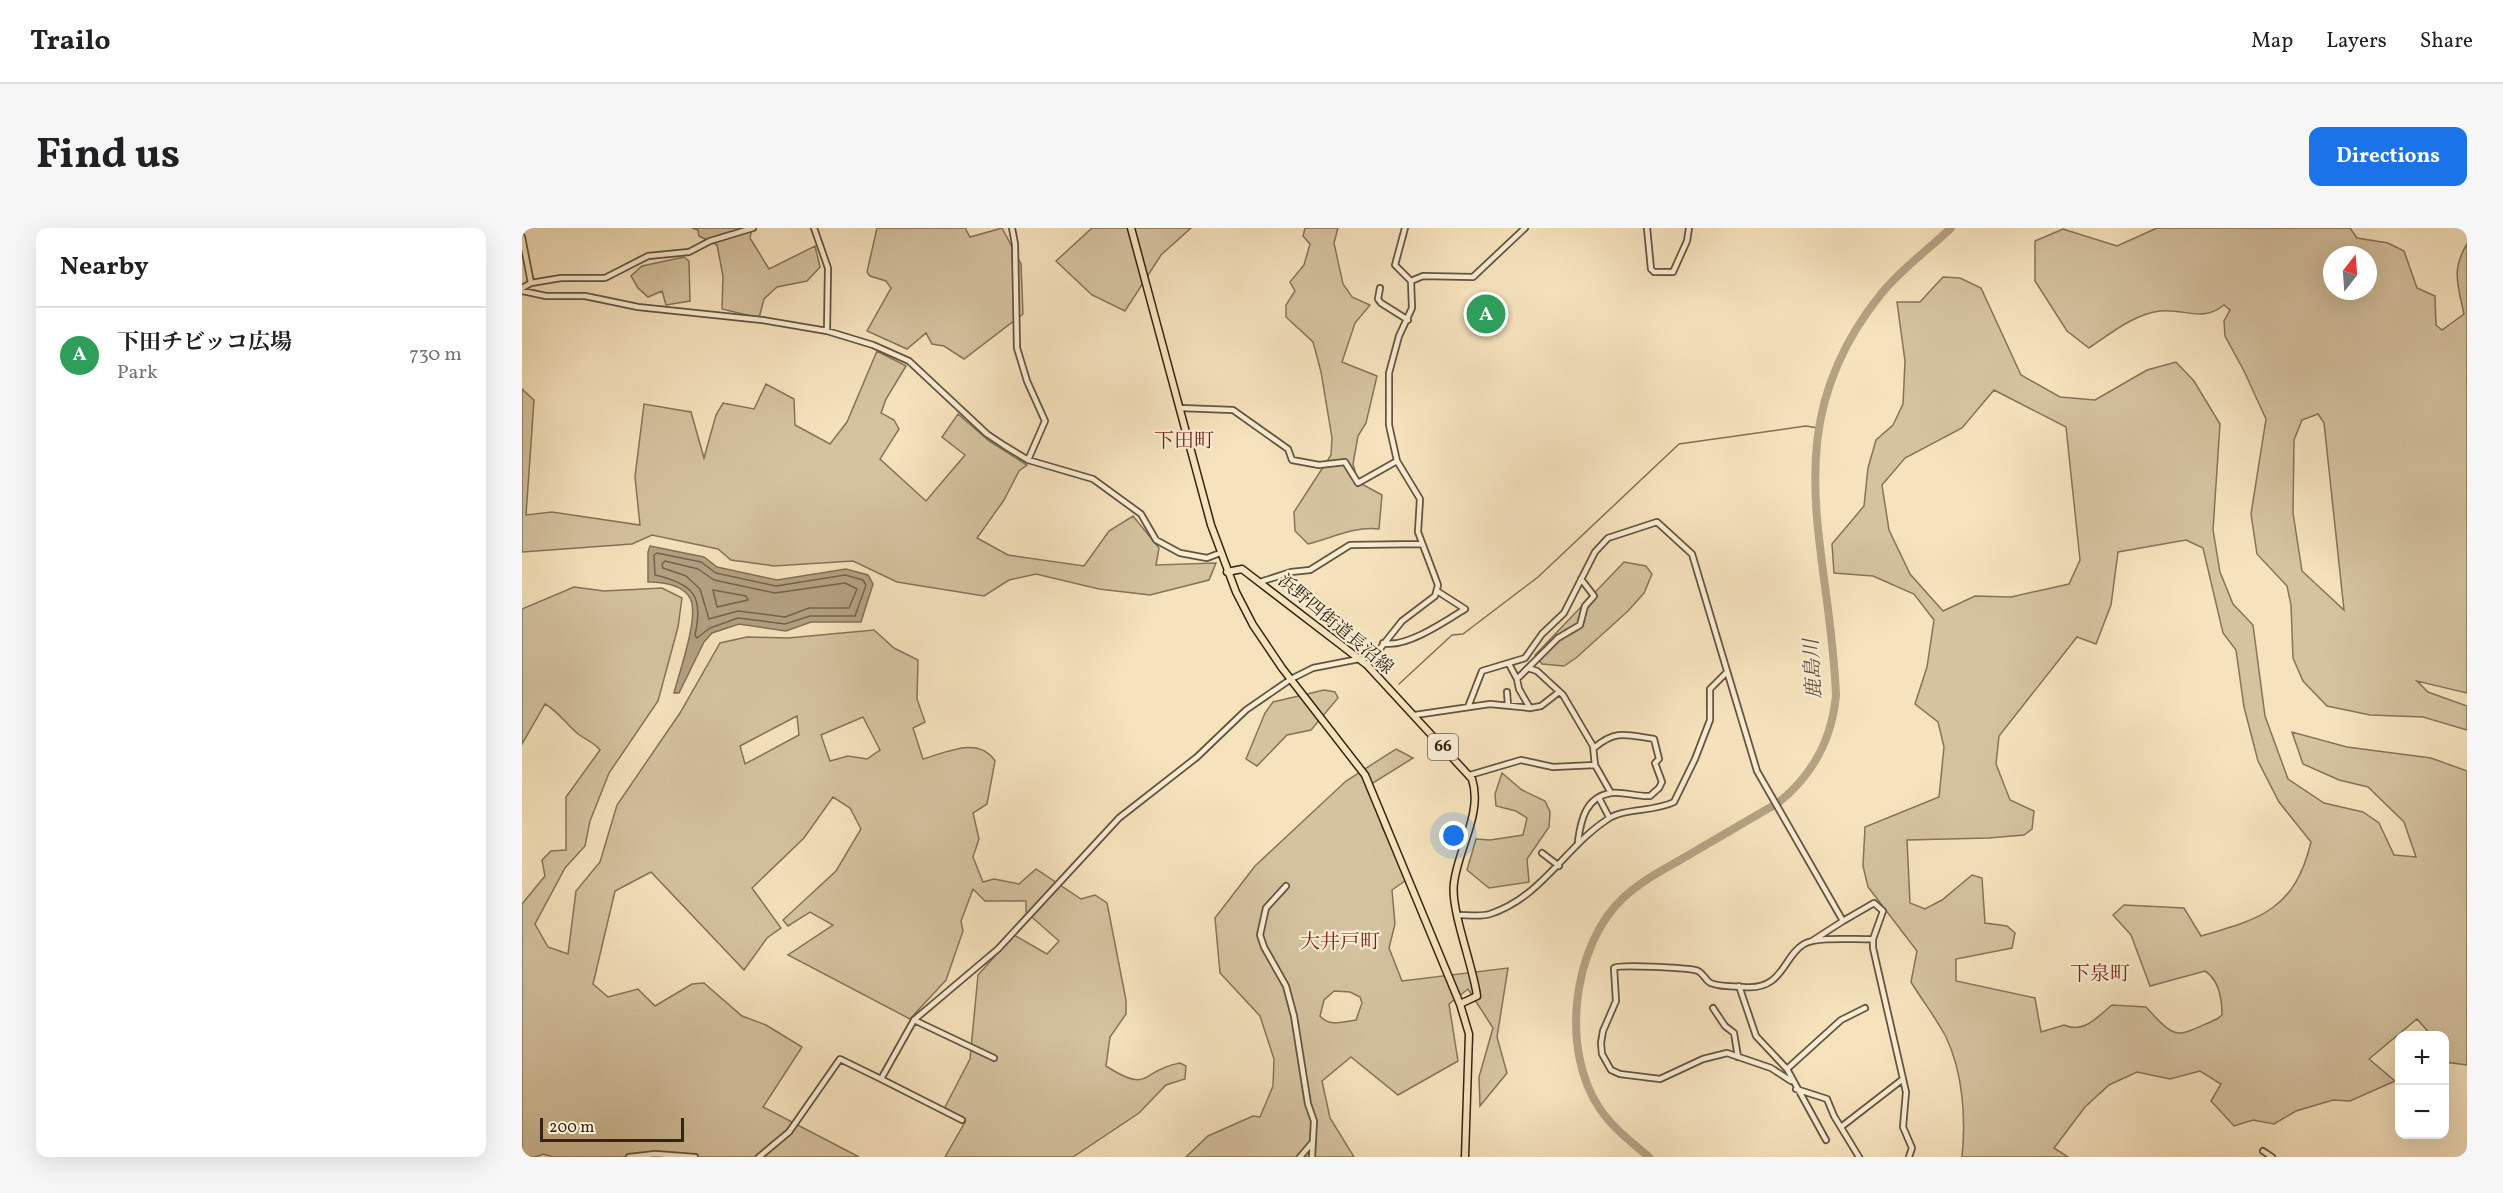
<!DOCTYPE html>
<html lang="en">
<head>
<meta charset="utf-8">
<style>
	:root { --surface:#fff; --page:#f6f6f6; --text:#202124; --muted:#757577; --line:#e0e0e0; --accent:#1a73e8 }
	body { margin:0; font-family:Vollkorn,"Noto Serif JP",serif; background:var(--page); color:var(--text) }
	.controls { position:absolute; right:18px; bottom:18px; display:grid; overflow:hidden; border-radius:12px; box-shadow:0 6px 24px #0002 }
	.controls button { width:54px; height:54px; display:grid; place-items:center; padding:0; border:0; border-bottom:2px solid var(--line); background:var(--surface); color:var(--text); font:30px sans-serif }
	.compass { position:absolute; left:1801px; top:18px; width:54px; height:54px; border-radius:50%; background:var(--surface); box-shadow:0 6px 24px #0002; rotate:17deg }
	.scale { position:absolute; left:18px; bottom:15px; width:144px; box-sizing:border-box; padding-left:6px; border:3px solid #332413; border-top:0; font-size:16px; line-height:21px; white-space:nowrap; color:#332413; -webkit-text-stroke:4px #f9edd4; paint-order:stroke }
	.you { position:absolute; left:932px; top:608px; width:21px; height:21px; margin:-15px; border:4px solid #fff; border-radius:50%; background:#1a73e8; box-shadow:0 0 0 9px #1a73e833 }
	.badge { display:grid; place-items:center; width:39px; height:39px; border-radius:50%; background:var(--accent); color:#fff; font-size:20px; font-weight:700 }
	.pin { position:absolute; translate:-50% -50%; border:3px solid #fff; box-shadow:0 2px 6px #0006 }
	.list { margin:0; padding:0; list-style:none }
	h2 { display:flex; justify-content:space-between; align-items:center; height:78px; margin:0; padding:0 24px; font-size:26px }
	h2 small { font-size:20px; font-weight:400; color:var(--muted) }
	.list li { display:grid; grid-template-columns:39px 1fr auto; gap:18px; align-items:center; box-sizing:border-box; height:96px; padding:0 24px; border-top:2px solid var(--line) }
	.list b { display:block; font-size:22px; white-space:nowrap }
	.list p { margin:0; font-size:20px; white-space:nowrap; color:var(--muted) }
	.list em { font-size:20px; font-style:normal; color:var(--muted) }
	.map { position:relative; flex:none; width:1945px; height:929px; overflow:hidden; border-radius:12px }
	header { display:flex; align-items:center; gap:36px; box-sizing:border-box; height:84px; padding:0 30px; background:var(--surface); border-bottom:2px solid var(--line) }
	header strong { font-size:28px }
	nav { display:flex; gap:33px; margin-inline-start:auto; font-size:21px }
	.intro { display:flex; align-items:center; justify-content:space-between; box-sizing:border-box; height:144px; padding:0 36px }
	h1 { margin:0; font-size:42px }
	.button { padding:15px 27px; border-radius:12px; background:var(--accent); color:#fff; font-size:21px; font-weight:700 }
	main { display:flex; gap:36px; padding:0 36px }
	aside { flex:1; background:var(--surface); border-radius:12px; box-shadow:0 6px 24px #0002 }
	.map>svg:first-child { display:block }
	.green { fill:#d5c3a0; stroke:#84745a; stroke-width:1.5; fill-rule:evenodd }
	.water { fill:#b4a283; stroke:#807056; stroke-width:1.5 }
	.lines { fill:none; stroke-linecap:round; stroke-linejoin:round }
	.shore { stroke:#74634b; stroke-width:1.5 }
	.stream { stroke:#807056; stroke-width:1.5 }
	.river { stroke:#b4a283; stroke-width:8 }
	.minor-casing { stroke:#64543e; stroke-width:8 }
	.major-casing { stroke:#332413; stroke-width:9 }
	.minor { stroke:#f9edd4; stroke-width:4.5 }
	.major { stroke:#f6e3bd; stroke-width:6 }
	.labels { text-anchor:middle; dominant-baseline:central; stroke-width:4.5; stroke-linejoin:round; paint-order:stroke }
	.shield { fill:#f9edd4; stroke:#6e604d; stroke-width:1.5 }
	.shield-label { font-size:16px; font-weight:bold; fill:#332413 }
	.street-label { font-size:18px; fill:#332413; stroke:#f9edd4 }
	.neighbourhood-label { font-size:20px; fill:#7a1f14; stroke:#f9edd4 }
	.water-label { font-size:20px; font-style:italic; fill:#60503a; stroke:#f9edd4 }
</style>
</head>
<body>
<header>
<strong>Trailo</strong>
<nav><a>Map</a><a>Layers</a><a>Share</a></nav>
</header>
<div class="intro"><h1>Find us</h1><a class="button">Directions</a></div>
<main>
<aside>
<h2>Nearby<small></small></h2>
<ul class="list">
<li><span class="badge" style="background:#2e9e5b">A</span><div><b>下田チビッコ広場</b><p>Park</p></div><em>730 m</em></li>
</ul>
</aside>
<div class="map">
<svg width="1945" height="929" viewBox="0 0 1945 929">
	<rect width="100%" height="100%" fill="#f6e3bd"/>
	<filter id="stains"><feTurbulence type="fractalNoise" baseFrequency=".00333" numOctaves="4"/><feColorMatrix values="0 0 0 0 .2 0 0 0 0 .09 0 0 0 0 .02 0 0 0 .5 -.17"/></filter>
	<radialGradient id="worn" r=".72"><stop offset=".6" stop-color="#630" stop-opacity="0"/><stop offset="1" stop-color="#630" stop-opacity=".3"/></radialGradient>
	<path class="green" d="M 170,0 L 230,0 L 228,10 L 247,41 L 293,18 L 298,39 L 285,53 L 255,59 L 242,71 L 237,90 L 200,81 L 201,48 L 195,17 L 177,8 L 176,2 Z
		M 355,0 L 443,0 L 448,9 L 480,0 L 499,36 L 501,86 L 442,131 L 422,118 L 410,116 L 404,105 L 385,121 L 345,103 L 369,60 L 364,53 L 348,48 L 345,44 Z
		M 570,0 L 669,0 L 639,27 L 603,83 L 570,67 L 534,33 Z
		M 783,0 L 816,0 L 812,15 L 821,56 L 830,69 L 848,77 L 833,95 L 820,134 L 855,148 L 844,195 L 836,208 L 831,236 L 836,254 L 860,267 L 857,301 C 832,298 810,310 786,316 L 773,303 L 772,284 L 809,227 L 810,210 L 799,144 L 791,114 L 764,89 L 764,77 L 773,63 L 768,54 L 782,37 L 788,16 L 781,8 Z
		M 1635,0 L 1828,0 L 1835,10 L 1866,15 L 1882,23 L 1895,60 L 1913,68 L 1914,97 L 1920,102 L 1942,86 C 1936,57 1929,42 1945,16 L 1945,465 L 1895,453 L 1906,464 L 1945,478 L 1945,502 L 1901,489 L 1848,487 L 1805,478 L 1781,453 L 1771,430 L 1769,377 L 1765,358 L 1735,326 L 1729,286 L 1744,191 L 1722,143 L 1703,108 L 1702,93 L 1708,82 L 1702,77 C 1680,95 1662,80 1638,83 C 1612,86 1588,106 1567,120 L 1545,103 L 1513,53 L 1513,13 L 1541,1 L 1595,18 ZM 1810,27 L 1846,27 L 1846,63 L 1810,63 ZM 1796,186 L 1802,195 L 1822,382 L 1780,343 L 1771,285 L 1772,212 L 1780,192 Z
		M 162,29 L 167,33 L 168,73 L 144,77 L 140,63 L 126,69 L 116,60 L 109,48 L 120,38 Z
		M 1421,49 L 1438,50 L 1459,60 L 1499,147 L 1538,169 L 1573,172 L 1625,142 L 1654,134 L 1672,153 L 1698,196 L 1691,302 L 1698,344 L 1711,376 L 1731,397 L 1743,488 L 1766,551 L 1802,575 L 1841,584 L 1857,595 L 1872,627 L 1894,629 L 1882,594 L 1846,559 L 1817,552 L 1781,536 L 1770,504 L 1825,519 L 1909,530 L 1945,543 L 1945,837 L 1923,834 L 1922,808 L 1909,807 L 1895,791 L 1847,831 L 1873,853 L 1828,873 L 1811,872 L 1774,883 L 1752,896 L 1731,892 L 1712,898 L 1689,873 L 1699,856 L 1678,843 L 1648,851 L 1615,844 L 1587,857 L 1563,879 L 1532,920 L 1546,929 L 1440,929 C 1444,890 1441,845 1424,809 C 1414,790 1400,772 1389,754 L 1395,723 L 1346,659 L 1341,638 L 1343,599 L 1417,569 L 1422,519 L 1416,494 L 1393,476 L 1405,439 L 1412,392 L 1392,366 L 1351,348 L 1312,345 L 1310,316 L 1342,278 L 1346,240 L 1354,212 L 1371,197 L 1381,176 L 1383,133 L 1375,74 L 1398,74 ZM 1472,162 L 1544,199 L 1558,332 L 1547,356 L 1489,369 L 1453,368 L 1421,383 L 1388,346 L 1367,302 L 1360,257 L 1383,230 L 1440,200 ZM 1664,312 L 1681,320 L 1701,405 L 1714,422 L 1722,479 L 1736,533 L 1757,574 L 1789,614 C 1773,681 1739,691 1679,708 L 1662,680 L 1602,677 L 1591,687 L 1609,707 L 1628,758 L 1683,743 C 1697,752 1700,771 1700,787 L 1695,791 C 1653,809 1656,814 1624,779 L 1590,777 C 1575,789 1562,806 1542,797 L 1519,804 L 1513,770 L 1434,753 L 1434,731 L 1490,720 L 1493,705 L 1485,698 L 1463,695 L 1460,650 L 1450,647 L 1420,672 L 1403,681 L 1388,675 L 1385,612 L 1467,610 L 1502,607 L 1510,601 L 1512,583 L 1488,572 L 1474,536 L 1477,508 L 1555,409 L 1574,416 L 1589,377 L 1596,324 Z
		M 355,123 L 384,138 L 364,171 L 359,185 L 372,192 L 377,201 L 358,231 L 404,273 L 443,227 L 420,209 L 436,186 L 467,213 L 505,237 L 497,243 L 482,272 L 455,310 L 486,327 L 562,338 L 587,303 L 611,288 L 637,320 L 634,337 L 694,335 L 687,352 L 628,367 L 577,361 L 514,346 L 487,352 L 462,368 L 375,354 L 331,333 L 252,338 L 209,332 L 196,321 L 130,307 L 110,316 L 0,324 L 0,161 L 12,172 L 4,287 L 30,284 L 118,297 L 113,249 L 122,176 L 169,184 L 182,230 L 194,187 L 201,175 L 232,181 L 244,156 L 272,171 L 273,197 L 308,216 L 325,194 Z
		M 1102,334 L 1124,338 L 1130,346 L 1122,365 L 1106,383 L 1054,430 L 1042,438 L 1020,436 L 1013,427 Z
		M 52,359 L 82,363 L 140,360 L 160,370 L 156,399 L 136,473 L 87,545 L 68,593 L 63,618 L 43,640 L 13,696 L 26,719 L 46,726 L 54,663 L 78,634 L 95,577 L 158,485 L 198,415 L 225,409 L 266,410 L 352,402 L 372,420 L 396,432 L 395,471 L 403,494 L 391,500 L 401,531 C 425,524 457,508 473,533 L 465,576 L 451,585 L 457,611 L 451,629 L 461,654 L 472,651 L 497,656 L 514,641 L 559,671 L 573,667 L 585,675 L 604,772 L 604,786 L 588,809 L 584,838 C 629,867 618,842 658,835 L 664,838 L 663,851 L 644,857 L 617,885 L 551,929 L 423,929 L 443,894 L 422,881 L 448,831 L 456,747 L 492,707 L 525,726 L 537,713 L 504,684 L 504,673 L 463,673 L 451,661 L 439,693 L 441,703 L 424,752 L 388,791 L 266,727 L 311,697 L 288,684 L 266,698 L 261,692 L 314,643 L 339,601 L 328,580 L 311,569 L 282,610 L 230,660 L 259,700 L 245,710 L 222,742 L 129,644 L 93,663 L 71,756 L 86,769 L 116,761 L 133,778 L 170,756 L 182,755 L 220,788 L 244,797 L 280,819 L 241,879 L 337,929 L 31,929 L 21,926 L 14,929 L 0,929 L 0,676 L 23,648 L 20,632 L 29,623 L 44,622 L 44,569 L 78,522 C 71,513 63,512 55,505 C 43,495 37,484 23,476 L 0,516 L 0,381 ZM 275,488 L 277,507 L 223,536 L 218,518 ZM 341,489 L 358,522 L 345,531 L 326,528 L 308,533 L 299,507 Z
		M 802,462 L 813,464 L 816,470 L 789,502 L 765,507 L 735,538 L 724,531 L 743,485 L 751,474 Z
		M 874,521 L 891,530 L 846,558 L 861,601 L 887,650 L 870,662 L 873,696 L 867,720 L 880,753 L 986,740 L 975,809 L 985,845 L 958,878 L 957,849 L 971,800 L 946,761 L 927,776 L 936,833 L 876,867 L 829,829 L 800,853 L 808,890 L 832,929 L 664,929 L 686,908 L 731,888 L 738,889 L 751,858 L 752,831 L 738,788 L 698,745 L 693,690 L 733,638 L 824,553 ZM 812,763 L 828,764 L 838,769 L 840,775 L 834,792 C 821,794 807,799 798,788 L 802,772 Z
		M 980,545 L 1000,562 L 1023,573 L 1028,584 L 1027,599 L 1005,631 L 1007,654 L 967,660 L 945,642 L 954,611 L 968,612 L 1001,607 L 1005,590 L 994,583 L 974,578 L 973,566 Z"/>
	<path class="water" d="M 128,318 L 182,329 L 195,339 L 255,352 L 324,341 L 346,347 L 351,356 L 339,394 L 289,394 L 264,403 L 217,396 L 190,405 L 182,414 L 157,465 L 152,465 C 157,445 178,387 168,370 C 160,356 141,354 126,354 L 126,324 Z"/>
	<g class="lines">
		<path class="shore" d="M 135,325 L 179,334 L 194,345 L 254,358 L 323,347 L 341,352 L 344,357 L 333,388 L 288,388 L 263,396 L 216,390 L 188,400 L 175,410 L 173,407 C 182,367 171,356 133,347 L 132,327 Z
			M 143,333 L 176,341 L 192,352 L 253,365 L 323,355 L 335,361 L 327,380 L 287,380 L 263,389 L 216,383 L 187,391 L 178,361 L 164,348 L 141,340 L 140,336 Z
			M 191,362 L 224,368 L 226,372 L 195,379 Z"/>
		<path class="stream" d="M 877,456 L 930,407 L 941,406 L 1016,349 L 1157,216 L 1284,198 L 1296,200"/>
		<path class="river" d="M 1127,929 C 1109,914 1091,900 1078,881 C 1038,823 1050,718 1101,670 C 1120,652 1143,641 1165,628 C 1196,610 1226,592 1256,575 C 1291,547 1310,511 1314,467 C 1308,316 1250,201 1359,66 C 1379,41 1406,22 1429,0"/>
		<g class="minor-casing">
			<path id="minor" d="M 292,0 L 306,40 L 305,103
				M 490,0 L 493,16 L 495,120 L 505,153 L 523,193 L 506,232
				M 1125,0 L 1129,41 L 1132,44 L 1151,44 L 1165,13 L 1167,0
				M 0,9 L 9,55
				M 889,53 L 901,48 L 951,49 L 1003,0
				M 0,60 L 9,55 L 39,50 L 83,50 L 126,28 L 167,24 L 188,13 L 231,0
				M 858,60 L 856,71 L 859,75 L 886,92
				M 0,63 L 24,68 L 63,68 L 116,79 L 240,92 L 305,103 L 351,117 L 387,133 L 465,206 L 483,218 L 506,232 L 571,251 L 619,286 L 634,312 L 658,325 L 685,330 L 698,325
				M 658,180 L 711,182 L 766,221 L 770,232 L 797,237 L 823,234 L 836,255 L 875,233
				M 738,354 L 769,344 L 788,342 L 828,317 L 899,316
				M 861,415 C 883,421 924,393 943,381 L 915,363
				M 987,436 L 995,451
				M 845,437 L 880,393 L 913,368 L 916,357 L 896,304 L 898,271 L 875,233 L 867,197 L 867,145 L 877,108 L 890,80 L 889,53 L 873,37 L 883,0
				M 1006,440 L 1015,443 L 1041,467 L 1071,518 L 1073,537 L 1089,565
				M 985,464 L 986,477
				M 946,479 L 960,443 L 1003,430 L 1020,406 L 1042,385 L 1073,324 L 1086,310 L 1135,294 L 1170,326 L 1235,543 L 1321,693 L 1290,713
				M 1008,480 L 997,461 L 995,451 L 1036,410 L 1058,397 L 1063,378 L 1072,368 L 1059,351
				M 893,487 L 968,476 L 1008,480 L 1019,478 L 1037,464
				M 948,547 L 999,532 L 1031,539 L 1073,537
				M 1077,570 L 1087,589
				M 1056,613 C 1059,591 1064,569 1089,565 C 1101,563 1115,569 1128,568 L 1137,560 L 1140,554 L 1133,535 L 1137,531 L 1132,511 C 1105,507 1094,501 1072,520
				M 1020,625 L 1037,638
				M 764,658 L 744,680 L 738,707 L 742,719 L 764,758 L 772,788 L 786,876 L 792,893 L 790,929
				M 936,687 C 946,687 959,689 968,686 C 1020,669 1043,619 1086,591 C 1102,580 1132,584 1152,574 L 1173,531 L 1188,492 L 1188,461 L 1204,445
				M 1321,693 L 1352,675 L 1361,683 L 1351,711 L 1351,720 L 1384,864 L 1381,899 L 1390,920 L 1387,929
				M 1217,758 L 1234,808 L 1265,841 L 1304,912
				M 1191,780 L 1203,798 L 1212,805 L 1216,829
				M 392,792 L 472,830
				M 1265,841 L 1319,792 L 1343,780
				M 359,851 L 440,892
				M 1269,853 L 1249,840 L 1205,825 L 1181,831 L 1138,851 L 1098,846 L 1089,842 L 1080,826 L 1079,815 L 1081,803 L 1094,773 L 1092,740 C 1097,736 1162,740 1173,742 C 1180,743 1182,750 1187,754 C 1193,759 1214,758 1222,759 C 1261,763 1261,728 1282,716 C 1296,708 1334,712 1351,711
				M 1274,861 L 1305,871 L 1312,888 L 1337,929
				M 1319,899 L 1381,851
				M 1741,923 L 1750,929
				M 107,929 L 133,926 L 173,929
				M 237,929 L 267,904 L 318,831 L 359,851 L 392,792 L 476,721 L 597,590 L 675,529 L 724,482 L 769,451 L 791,440 L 837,431
				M 778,929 L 790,915"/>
		</g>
		<g class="major-casing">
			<path id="major" d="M 609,0 L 689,297 L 714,364 L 731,397 L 760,440 L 843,547 L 938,776 L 947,806 L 943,929
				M 705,344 L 720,341 L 845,437 L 950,551 C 961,585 936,621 932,655 C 928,681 951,737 955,768 L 938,776"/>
		</g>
		<use href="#minor" class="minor"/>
		<use href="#major" class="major"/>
	</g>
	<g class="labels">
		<rect class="shield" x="906" y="506" width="30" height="26" rx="4.5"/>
		<g class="shield-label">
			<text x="921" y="519">66</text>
		</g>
		<g class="street-label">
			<text transform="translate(813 397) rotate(40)">浜野四街道長沼線</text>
		</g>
		<g class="neighbourhood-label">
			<text x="662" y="214">下田町</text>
			<text x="818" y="715">大井戸町</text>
			<text x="1578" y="747">下泉町</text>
		</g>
		<g class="water-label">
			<text transform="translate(1292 441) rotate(-93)">鹿島川</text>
		</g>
	</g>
	<rect width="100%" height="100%" filter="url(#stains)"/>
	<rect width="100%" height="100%" fill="url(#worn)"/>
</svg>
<div class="controls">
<button>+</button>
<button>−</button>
</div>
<svg class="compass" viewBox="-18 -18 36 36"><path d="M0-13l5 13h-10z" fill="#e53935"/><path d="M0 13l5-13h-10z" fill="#757577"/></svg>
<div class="scale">200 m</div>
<div class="you"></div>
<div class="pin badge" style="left:964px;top:86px;background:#2e9e5b">A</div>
</div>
</main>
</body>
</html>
